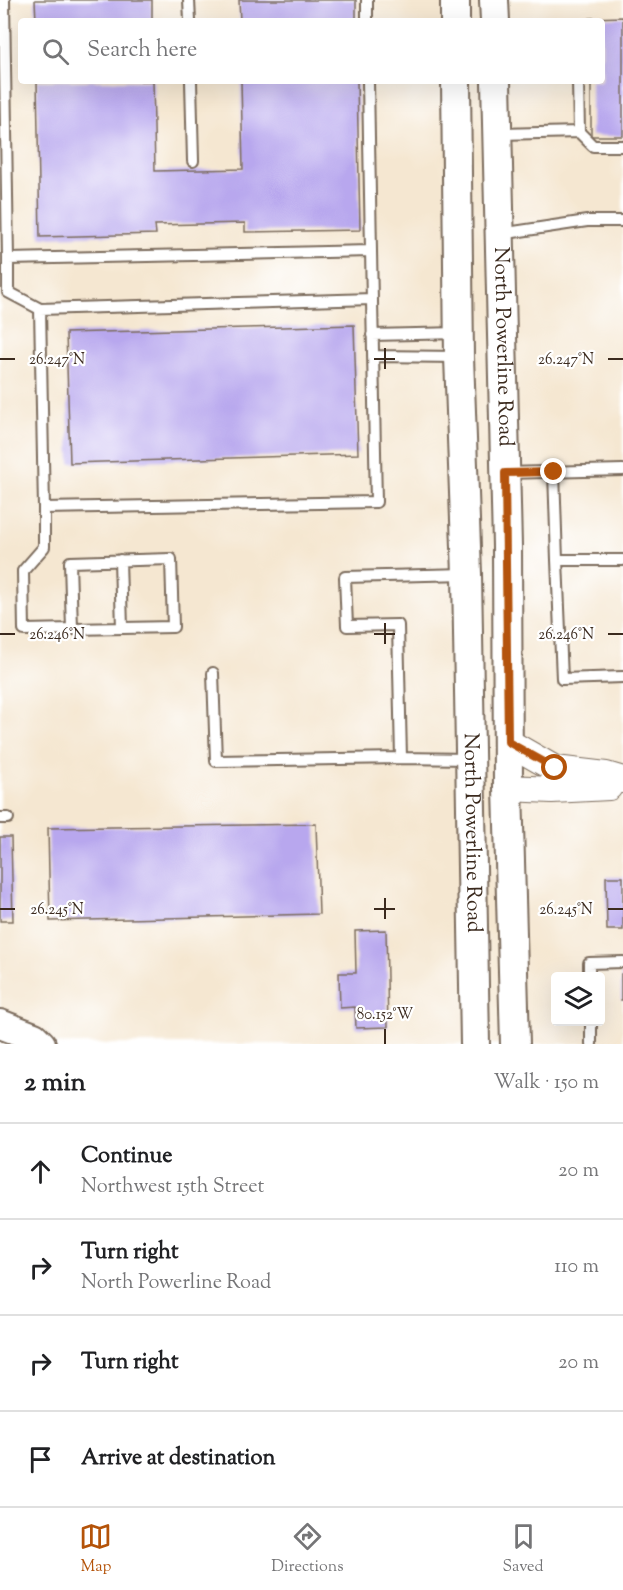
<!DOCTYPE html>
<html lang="en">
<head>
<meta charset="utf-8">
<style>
	:root { --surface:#fff; --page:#f6f6f6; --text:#202124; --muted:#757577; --line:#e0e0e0; --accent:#b45309 }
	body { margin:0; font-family:"Sorts Mill Goudy",serif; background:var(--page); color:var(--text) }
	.controls { position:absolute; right:18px; bottom:18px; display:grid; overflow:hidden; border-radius:6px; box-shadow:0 6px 24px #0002 }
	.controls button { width:54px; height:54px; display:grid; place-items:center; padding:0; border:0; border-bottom:2px solid var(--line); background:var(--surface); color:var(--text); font:30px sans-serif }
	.stop { position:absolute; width:18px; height:18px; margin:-14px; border:4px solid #b45309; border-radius:50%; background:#fff }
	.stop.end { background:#b45309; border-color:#fff; box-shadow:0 2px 6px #0008 }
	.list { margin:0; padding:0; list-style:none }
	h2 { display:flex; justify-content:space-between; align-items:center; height:78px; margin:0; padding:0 24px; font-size:26px }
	h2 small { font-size:20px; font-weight:400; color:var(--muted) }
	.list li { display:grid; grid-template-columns:39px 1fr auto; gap:18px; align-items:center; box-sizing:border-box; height:96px; padding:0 24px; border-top:2px solid var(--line) }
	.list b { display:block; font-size:22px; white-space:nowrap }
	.list p { margin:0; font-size:20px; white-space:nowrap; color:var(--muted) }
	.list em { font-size:20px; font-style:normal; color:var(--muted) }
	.icon { flex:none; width:33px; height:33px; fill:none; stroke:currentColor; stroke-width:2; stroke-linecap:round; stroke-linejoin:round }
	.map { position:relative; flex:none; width:623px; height:1044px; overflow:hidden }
	.search { position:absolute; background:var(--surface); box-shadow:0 6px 24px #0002; left:18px; right:18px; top:18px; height:66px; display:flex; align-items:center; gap:15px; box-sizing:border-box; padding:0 21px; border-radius:6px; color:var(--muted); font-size:22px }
	.sheet { height:462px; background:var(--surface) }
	nav { display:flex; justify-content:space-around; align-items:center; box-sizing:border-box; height:84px; border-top:2px solid var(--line); background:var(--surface); font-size:16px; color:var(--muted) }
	nav a { display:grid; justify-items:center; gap:3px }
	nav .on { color:var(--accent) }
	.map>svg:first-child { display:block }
	.building { fill:#b8a7ee }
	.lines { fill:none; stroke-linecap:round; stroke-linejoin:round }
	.service-casing { stroke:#7c6c5d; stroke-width:14 }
	.tertiary-casing { stroke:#7c6c5d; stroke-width:28 }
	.secondary-casing { stroke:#7c6c5d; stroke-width:32 }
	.service { stroke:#fff; stroke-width:10 }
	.tertiary { stroke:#fff; stroke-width:26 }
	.secondary { stroke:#fff; stroke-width:28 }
	.route { stroke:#b45309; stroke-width:8 }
	.ticks { fill:none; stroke:#3b2a1e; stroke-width:2 }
	.labels { text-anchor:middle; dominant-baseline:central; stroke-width:4.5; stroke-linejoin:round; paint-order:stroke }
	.street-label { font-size:21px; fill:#3b2a1e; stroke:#fff }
	.ticks-label { font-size:15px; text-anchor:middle; fill:#3b2a1e; stroke:#fff; stroke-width:4.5; stroke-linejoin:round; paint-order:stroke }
</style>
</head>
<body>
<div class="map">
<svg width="623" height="1044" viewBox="0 0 623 1044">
	<rect width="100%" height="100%" fill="#fff"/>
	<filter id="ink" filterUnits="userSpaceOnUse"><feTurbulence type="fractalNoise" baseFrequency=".0167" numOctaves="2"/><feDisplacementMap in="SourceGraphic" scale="12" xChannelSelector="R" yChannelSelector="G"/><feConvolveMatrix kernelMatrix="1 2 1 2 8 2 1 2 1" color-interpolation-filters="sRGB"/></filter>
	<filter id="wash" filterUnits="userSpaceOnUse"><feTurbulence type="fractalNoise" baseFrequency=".008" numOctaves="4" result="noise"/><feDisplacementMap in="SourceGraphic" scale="24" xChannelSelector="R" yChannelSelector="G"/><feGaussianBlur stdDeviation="1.35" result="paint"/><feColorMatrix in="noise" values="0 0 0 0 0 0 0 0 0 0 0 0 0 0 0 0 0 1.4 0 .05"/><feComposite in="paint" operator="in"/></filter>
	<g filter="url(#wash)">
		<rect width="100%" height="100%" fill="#f5e7d1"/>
		<g id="blocks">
			<path class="building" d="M 35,0 L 152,0 L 152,21 L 36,21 Z
				M 239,0 L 356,0 L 356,21 L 240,21 Z
				M 623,17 L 623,136 L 591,136 L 591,81 L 602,81 L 602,21 L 590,21 L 590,18 Z
				M 37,81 L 153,81 L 155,171 L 243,169 L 241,81 L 357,81 L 360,230 L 245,232 L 245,223 L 155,225 L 156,234 L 40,237 Z
				M 354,325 L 358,454 L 70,463 L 66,333 Z
				M 316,824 L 319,914 L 50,921 L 48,828 Z
				M 0,837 L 11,837 L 13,921 L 0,921 Z
				M 606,877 L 623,877 L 623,930 L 607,930 Z
				M 386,930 L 388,1027 L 356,1028 L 355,1007 L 340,1008 L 339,973 L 356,973 L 355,931 Z
				M 621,974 L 623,974 L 623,1000 L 621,1000 Z"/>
		</g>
	</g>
	<g filter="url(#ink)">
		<use href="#blocks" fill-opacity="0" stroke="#7c6c5d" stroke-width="1.5"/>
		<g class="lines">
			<g class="service-casing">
				<path id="service" d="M 4,0 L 8,259 L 371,251 L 368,81
					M 189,0 L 190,21
					M 367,0 L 367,21
					M 191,81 L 193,161
					M 579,132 L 593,146 L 623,146
					M 497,134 L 579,132 L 578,81
					M 500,234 L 587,221 L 623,221
					M 371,251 L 376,502 L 44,508 L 40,309 L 372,299
					M 8,259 L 8,292 L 40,309
					M 372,335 L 459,333
					M 373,356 L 459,357
					M 554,472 L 557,560 L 623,560
					M 506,473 L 623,470
					M 44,508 L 44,547 L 23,571 L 24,630 L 173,627 L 171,559 L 70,562 L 72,629
					M 120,560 L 122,628
					M 557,560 L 562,679 L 623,677
					M 466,574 L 345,577 L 347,626 L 398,625 L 401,758 L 469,759
					M 213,673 L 216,761 L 401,758
					M 0,818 L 8,818
					M 589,976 L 589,963 L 623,962
					M 591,1022 L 591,1044"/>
			</g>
			<g class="tertiary-casing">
				<path id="tertiary" d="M 508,742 L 555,769 L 606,775 L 623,780
					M 508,788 L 552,790 L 609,787"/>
			</g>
			<g class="secondary-casing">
				<g id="secondary">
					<path d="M 455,0 L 455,21"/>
					<path d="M 494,0 L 495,21"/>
					<path id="s1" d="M 456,81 L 459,357 L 467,574 L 475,1044"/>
					<path id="s2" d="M 496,81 L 507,546 L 508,788 L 515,1044"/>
					<path d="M 0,1024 L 34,1037 L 41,1044"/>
				</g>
			</g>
			<use href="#service" class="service"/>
			<use href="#tertiary" class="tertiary"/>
			<use href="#secondary" class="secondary"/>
		</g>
	</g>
	<g class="lines" filter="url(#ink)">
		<path class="route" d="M 554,472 L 505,473 L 508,742 L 555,768"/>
	</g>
	<path class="ticks" d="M 385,348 L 385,369M 0,359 L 15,359M 374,359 L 395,359M 608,359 L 623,359M 385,623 L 385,644M 0,634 L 15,634M 374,634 L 395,634M 608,634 L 623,634M 385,898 L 385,919M 0,909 L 15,909M 374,909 L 395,909M 608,909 L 623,909M 385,1029 L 385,1044"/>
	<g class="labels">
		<g class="street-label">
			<text stroke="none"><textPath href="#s2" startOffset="266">North Powerline Road</textPath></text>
			<text stroke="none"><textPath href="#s1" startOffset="752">North Powerline Road</textPath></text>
		</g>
	</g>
	<g class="ticks-label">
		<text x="57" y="364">26.247°N</text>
		<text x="566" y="364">26.247°N</text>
		<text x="57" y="639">26.246°N</text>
		<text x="566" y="639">26.246°N</text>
		<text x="57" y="914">26.245°N</text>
		<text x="566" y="914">26.245°N</text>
		<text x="385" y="1019">80.152°W</text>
	</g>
</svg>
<div class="controls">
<button><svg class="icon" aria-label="layers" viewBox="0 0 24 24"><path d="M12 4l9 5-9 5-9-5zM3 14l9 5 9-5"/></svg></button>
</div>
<div class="stop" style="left:555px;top:768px"></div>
<div class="stop end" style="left:554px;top:472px"></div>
<div class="search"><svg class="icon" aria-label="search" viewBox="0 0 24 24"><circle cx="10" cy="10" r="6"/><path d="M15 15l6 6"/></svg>Search here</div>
</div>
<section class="sheet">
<h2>2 min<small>Walk · 150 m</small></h2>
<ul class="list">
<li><svg class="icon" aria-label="ahead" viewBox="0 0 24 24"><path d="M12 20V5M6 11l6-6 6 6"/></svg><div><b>Continue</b><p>Northwest 15th Street</p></div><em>20 m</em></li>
<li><svg class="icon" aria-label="right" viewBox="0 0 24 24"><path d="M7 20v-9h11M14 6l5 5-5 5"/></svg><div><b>Turn right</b><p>North Powerline Road</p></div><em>110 m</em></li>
<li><svg class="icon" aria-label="right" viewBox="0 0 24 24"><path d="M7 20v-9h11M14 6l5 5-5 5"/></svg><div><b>Turn right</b></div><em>20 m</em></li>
<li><svg class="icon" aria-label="arrive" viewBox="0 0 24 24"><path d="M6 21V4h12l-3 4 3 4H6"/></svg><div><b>Arrive at destination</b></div></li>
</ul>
</section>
<nav>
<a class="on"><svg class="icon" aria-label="map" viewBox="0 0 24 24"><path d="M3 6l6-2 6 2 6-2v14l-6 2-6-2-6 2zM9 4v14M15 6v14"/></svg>Map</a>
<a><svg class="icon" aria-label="directions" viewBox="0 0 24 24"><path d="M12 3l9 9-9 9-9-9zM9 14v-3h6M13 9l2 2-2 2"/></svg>Directions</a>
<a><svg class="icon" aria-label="saved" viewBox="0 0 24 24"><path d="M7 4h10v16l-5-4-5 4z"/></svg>Saved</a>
</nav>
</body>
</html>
